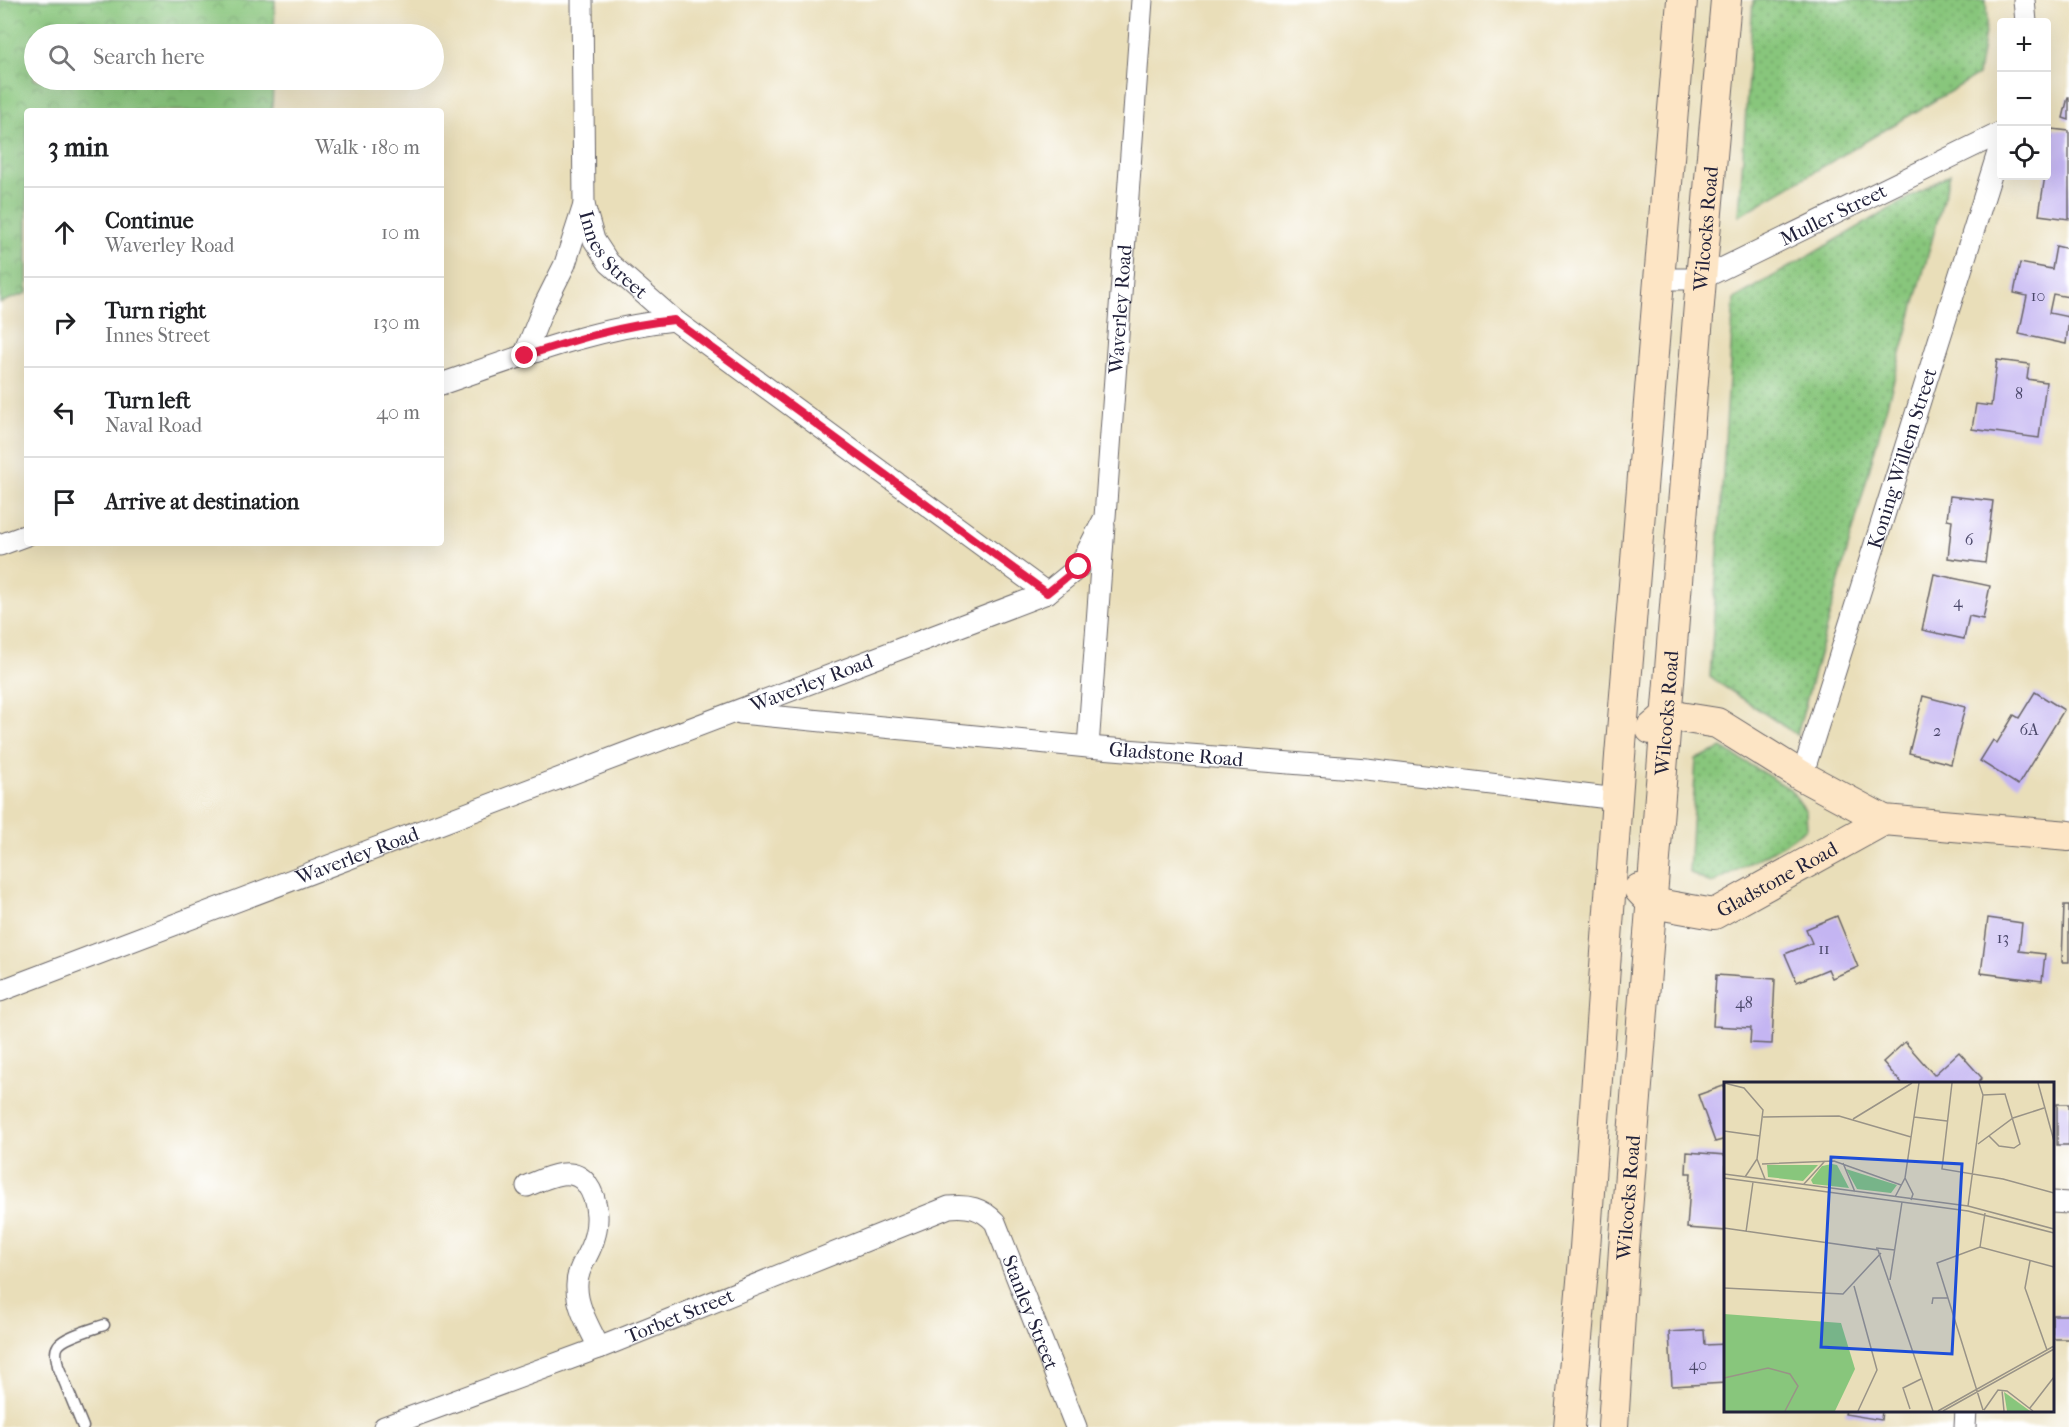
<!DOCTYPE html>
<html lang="en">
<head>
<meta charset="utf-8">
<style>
	:root { --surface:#fff; --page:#f6f6f6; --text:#202124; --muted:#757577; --line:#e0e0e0 }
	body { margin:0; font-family:"IM FELL French Canon",serif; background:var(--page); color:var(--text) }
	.controls { position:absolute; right:18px; top:18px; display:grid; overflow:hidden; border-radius:6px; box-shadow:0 6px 24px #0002 }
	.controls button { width:54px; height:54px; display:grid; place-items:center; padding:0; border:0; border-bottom:2px solid var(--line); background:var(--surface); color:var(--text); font:30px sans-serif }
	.stop { position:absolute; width:18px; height:18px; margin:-14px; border:4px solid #e11d48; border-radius:50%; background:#fff }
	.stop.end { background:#e11d48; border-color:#fff; box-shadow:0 2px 6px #0008 }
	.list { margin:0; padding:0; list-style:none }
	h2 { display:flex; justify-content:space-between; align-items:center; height:78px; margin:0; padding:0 24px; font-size:26px }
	h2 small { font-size:20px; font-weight:400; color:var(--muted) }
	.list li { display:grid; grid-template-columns:39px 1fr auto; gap:18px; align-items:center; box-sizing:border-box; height:90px; padding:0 24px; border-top:2px solid var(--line) }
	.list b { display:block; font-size:22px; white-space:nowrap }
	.list p { margin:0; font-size:20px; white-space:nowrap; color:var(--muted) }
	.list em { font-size:20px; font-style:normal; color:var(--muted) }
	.icon { flex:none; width:33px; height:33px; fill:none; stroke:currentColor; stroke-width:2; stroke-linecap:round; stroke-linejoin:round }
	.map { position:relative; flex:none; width:2069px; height:1427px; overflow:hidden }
	.search { position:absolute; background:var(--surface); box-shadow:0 6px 24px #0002; left:24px; top:24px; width:420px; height:66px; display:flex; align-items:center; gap:15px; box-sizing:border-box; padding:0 21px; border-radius:33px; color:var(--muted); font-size:22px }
	.panel { position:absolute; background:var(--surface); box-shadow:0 6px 24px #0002; left:24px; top:108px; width:420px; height:438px; border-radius:6px }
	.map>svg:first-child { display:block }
	.grass { fill:url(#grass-dots); stroke:#55745c; stroke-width:1.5 }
	.park { fill:url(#park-crowns); stroke:#55745c; stroke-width:1.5 }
	.building { fill:#c4b5f2 }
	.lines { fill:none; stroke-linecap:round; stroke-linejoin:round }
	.lane-casing { stroke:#686467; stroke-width:13 }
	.street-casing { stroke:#686467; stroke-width:23 }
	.secondary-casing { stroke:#686467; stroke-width:32 }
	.lane { stroke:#fff; stroke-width:10 }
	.street { stroke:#fff; stroke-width:21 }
	.secondary { stroke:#fde5c5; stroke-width:30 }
	.route { stroke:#e11d48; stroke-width:8 }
	.labels { text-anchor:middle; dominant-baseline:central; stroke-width:4.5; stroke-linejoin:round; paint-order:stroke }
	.number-label { font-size:16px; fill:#4a4769 }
	.street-label { font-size:20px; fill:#22223b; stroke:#fff }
	.inset-road { fill:none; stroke:#999387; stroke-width:1.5 }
	.view { fill:#1d4ed8; fill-opacity:0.15; stroke:#1d4ed8; stroke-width:3 }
	.inset-edge { fill:none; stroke:#22223b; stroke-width:3 }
</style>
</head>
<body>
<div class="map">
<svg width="2069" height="1427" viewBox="0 0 2069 1427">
	<defs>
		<pattern id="grass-dots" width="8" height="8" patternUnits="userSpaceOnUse" patternTransform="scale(1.5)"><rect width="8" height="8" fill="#88c67c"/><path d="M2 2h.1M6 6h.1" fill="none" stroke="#6fa067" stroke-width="1.8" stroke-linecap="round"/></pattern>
		<pattern id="park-crowns" width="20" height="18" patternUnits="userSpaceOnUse" patternTransform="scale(1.5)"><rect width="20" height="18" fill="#88c67c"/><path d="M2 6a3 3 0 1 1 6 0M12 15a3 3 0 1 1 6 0" fill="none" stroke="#6fa067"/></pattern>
	</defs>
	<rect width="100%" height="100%" fill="#fff"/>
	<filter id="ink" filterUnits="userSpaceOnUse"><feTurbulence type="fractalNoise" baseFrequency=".0167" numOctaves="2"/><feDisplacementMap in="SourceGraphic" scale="12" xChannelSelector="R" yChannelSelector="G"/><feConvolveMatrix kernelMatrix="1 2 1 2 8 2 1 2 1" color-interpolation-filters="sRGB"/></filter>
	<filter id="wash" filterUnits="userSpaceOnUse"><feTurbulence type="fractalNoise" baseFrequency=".008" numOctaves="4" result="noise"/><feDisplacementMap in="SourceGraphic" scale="24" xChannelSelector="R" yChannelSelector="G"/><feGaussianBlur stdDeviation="1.35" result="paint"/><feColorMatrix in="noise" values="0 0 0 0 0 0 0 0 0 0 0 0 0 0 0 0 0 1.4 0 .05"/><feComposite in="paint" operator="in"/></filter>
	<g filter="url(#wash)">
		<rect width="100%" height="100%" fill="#e9deb9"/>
		<path class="grass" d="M 1753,0 L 1986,0 L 1987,20 L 1978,75 L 1739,216 Z
			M 1950,174 L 1797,735 L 1710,677 L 1734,299 Z
			M 1722,748 L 1790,789 L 1806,811 L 1807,828 L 1783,845 L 1711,884 L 1689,872 L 1696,759 Z"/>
		<path class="park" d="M 0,0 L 275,0 L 274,34 L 34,34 L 34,80 L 273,80 L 272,111 L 27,111 L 27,293 L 0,303 Z"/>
		<g id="blocks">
			<path class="building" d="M 2068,97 L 2069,97 L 2069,120 L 2063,118 Z
				M 2052,129 L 2069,131 L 2069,219 L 2039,215 Z
				M 2056,246 L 2069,249 L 2069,297 L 2053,294 L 2049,313 L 2069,317 L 2066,344 L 2019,334 L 2027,296 L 2014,293 L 2020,263 L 2052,269 Z
				M 1997,360 L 2029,364 L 2027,379 L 2046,382 L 2039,438 L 1972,429 L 1976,404 L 1991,406 Z
				M 1950,496 L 1993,501 L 1985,563 L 1948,558 L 1952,520 L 1947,519 Z
				M 1934,574 L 1990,586 L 1983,619 L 1969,616 L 1964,639 L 1922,630 Z
				M 2035,692 L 2064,710 L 2018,785 L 1980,761 L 1993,740 L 1997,743 L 2014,715 L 2019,718 Z
				M 1923,696 L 1965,707 L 1951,764 L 1909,753 Z
				M 2064,905 L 2069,905 L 2069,962 L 2062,962 Z
				M 1837,916 L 1858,967 L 1832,978 L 1828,969 L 1797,982 L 1785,954 L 1812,943 L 1806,929 Z
				M 1988,918 L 2022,923 L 2019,951 L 2045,954 L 2042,981 L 1981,973 Z
				M 1716,975 L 1775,979 L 1772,1044 L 1750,1043 L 1751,1028 L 1713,1026 Z
				M 1905,1042 L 1934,1075 L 1959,1052 L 1982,1078 L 1976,1084 L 1902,1084 L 1883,1062 Z
				M 1726,1085 L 1726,1139 L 1715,1142 L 1698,1095 Z
				M 2057,1104 L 2069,1104 L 2069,1145 L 2057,1145 Z
				M 1687,1152 L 1726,1155 L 1726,1231 L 1687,1228 L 1691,1173 L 1686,1173 Z
				M 2052,1315 L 2069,1315 L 2069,1339 L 2052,1339 Z
				M 1704,1330 L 1705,1345 L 1726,1344 L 1726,1383 L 1672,1386 L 1669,1332 Z
				M 1846,1410 L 1882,1410 L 1881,1420 L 1845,1414 Z"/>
		</g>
	</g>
	<g filter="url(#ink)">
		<use href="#blocks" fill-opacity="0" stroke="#686467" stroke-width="1.5"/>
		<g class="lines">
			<g class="lane-casing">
				<path id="lane" d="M 83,1427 L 58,1366 C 57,1359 54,1352 58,1346 C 63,1337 93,1329 104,1325"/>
			</g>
			<g class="street-casing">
				<g id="street">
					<path id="s1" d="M 582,0 L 584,205 L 594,240 L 609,263 L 674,320 L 1047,593"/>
					<path d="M 2024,0 L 2026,22"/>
					<path id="s2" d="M 1660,279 L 1701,279 L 2002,132"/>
					<path d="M 524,356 L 544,306 L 565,264 L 584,205"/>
					<path d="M 441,384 C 517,358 593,328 674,320"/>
					<path d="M 0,545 L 27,535"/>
					<path id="s3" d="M 740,713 L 1088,747 L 1366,769 L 1617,799"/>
					<path d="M 1088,747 L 1104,526"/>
					<path id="s4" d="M 1802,776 L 2002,140"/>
					<path id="s5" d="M 0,991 L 1047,593 L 1079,567 L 1105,517 L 1142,0"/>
					<path d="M 527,1186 C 544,1179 571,1164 586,1183 C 600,1202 600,1228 590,1249 C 584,1262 576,1273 577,1288 C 577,1308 591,1330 599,1348"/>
					<path d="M 2052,1202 L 2069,1203"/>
					<path id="s6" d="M 384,1427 L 599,1348 L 949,1207 C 968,1205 982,1208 995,1222 L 1076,1427"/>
					<path d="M 1965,1427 L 1966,1410"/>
				</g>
			</g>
			<g class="secondary-casing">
				<g id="secondary">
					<path d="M 1651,729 L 1667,715 L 1717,723 L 1802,776 L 1884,820 L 2069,836"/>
					<path id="s7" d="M 1639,889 L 1652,903 L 1714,914 L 1884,820"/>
					<path d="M 1569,1427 L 1585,1248 L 1620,756 L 1682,0"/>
					<path id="s8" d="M 1613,1427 L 1624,1249 L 1701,279 L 1726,0"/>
				</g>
			</g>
			<use href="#lane" class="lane"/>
			<use href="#street" class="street"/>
			<use href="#secondary" class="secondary"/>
		</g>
	</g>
	<g class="lines" filter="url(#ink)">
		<path class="route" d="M 525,356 C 574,340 622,325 674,320 L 1047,593 L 1079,567"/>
	</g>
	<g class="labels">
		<g class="number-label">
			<text x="2038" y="295">10</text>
			<text x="2019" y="393">8</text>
			<text x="1969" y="539">6</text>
			<text x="1958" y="601">4</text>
			<text x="2029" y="729">6A</text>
			<text x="1937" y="730">2</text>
			<text x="2003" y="937">13</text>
			<text x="1824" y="948">11</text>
			<text x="1744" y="1002">48</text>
			<text x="1698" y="1364">40</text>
		</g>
		<g class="street-label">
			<text stroke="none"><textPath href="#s2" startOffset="188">Muller Street</textPath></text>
			<text stroke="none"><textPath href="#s8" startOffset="1202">Wilcocks Road</textPath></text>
			<text stroke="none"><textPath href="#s1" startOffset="264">Innes Street</textPath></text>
			<text stroke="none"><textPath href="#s5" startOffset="1426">Waverley Road</textPath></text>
			<text stroke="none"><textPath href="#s4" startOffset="333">Koning Willem Street</textPath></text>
			<text stroke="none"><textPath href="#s5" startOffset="868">Waverley Road</textPath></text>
			<text stroke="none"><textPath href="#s8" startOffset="716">Wilcocks Road</textPath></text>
			<text stroke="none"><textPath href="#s3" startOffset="438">Gladstone Road</textPath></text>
			<text stroke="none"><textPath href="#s5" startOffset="382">Waverley Road</textPath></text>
			<text stroke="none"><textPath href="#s7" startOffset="154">Gladstone Road</textPath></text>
			<text stroke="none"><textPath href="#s8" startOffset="230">Wilcocks Road</textPath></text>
			<text stroke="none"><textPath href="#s6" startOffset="754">Stanley Street</textPath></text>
			<text stroke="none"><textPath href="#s6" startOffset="316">Torbet Street</textPath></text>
		</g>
	</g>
	<g transform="translate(1724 1082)">
		<rect width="330" height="330" fill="#e9deb9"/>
		<path d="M 108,82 L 113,83 L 125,106 L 89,102 L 87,98 L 98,84 ZM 43,83 L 94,83 L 79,99 L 44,95 ZM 122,87 L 173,103 L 167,111 L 133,107 ZM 280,310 L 306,329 L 283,329 Z" fill="#88c67c"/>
		<path d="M 0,232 L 117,241 L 131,287 L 111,329 L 0,329 Z" fill="#88c67c"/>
		<path class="inset-road" d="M 0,1 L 20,6 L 39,28 L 33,77 L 21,95M 228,1 L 218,87 L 279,97 L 330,111M 314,1 L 330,59M 259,13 L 281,12 L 296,62 L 290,66 L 275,64 L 265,54M 39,35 L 115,34 L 187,55M 190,35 L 223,39M 129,37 L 188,1M 0,49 L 36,54M 254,62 L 289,36 L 320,26M 33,77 L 41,97M 119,81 L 131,110M 38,82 L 110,79 L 177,103M 0,92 L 244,124 L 330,147M 0,96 L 244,129 L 330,151M 181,96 L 189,112 L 187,118M 80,102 L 101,79M 171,115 L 181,96 L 195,1M 244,124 L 259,13 L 255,1M 0,146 L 154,168 L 209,329M 22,150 L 29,100M 256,165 L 261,131M 152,166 L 171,168M 306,179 L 301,206 L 323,268M 166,198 L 178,120M 130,204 L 153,288 L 134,329M 0,206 L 119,212 L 157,171M 208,222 L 209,216 L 224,216M 0,296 L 44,286 L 66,292 L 74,304 L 61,329M 278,308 L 280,329M 306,326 L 330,295M 186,327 L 179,306 L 197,297M 259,328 L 213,181 L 256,165 L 330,185M 260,328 L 274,308 L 283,309 L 309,329M 214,329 L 330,264M 219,329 L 330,267"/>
		<path class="view" d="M 107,75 L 238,82 L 228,272 L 97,265 Z"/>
		<rect width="330" height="330" class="inset-edge"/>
	</g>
</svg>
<div class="controls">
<button>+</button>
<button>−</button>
<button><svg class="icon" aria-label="locate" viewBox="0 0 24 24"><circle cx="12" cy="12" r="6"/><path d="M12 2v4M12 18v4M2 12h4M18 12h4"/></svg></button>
</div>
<div class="stop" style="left:1079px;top:567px"></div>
<div class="stop end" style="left:525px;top:356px"></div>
<div class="search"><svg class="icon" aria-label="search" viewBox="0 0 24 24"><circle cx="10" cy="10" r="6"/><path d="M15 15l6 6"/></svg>Search here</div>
<section class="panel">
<h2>3 min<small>Walk · 180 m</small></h2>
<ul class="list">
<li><svg class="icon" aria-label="ahead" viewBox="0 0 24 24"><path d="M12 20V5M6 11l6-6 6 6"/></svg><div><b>Continue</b><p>Waverley Road</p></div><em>10 m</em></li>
<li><svg class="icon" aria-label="right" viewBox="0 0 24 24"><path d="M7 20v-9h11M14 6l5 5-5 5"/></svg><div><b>Turn right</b><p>Innes Street</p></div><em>130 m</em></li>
<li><svg class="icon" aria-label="left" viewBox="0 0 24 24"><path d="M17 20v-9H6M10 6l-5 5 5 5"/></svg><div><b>Turn left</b><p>Naval Road</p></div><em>40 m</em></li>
<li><svg class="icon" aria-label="arrive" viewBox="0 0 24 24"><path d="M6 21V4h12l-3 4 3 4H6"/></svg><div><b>Arrive at destination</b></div></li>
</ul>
</section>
</div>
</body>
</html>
